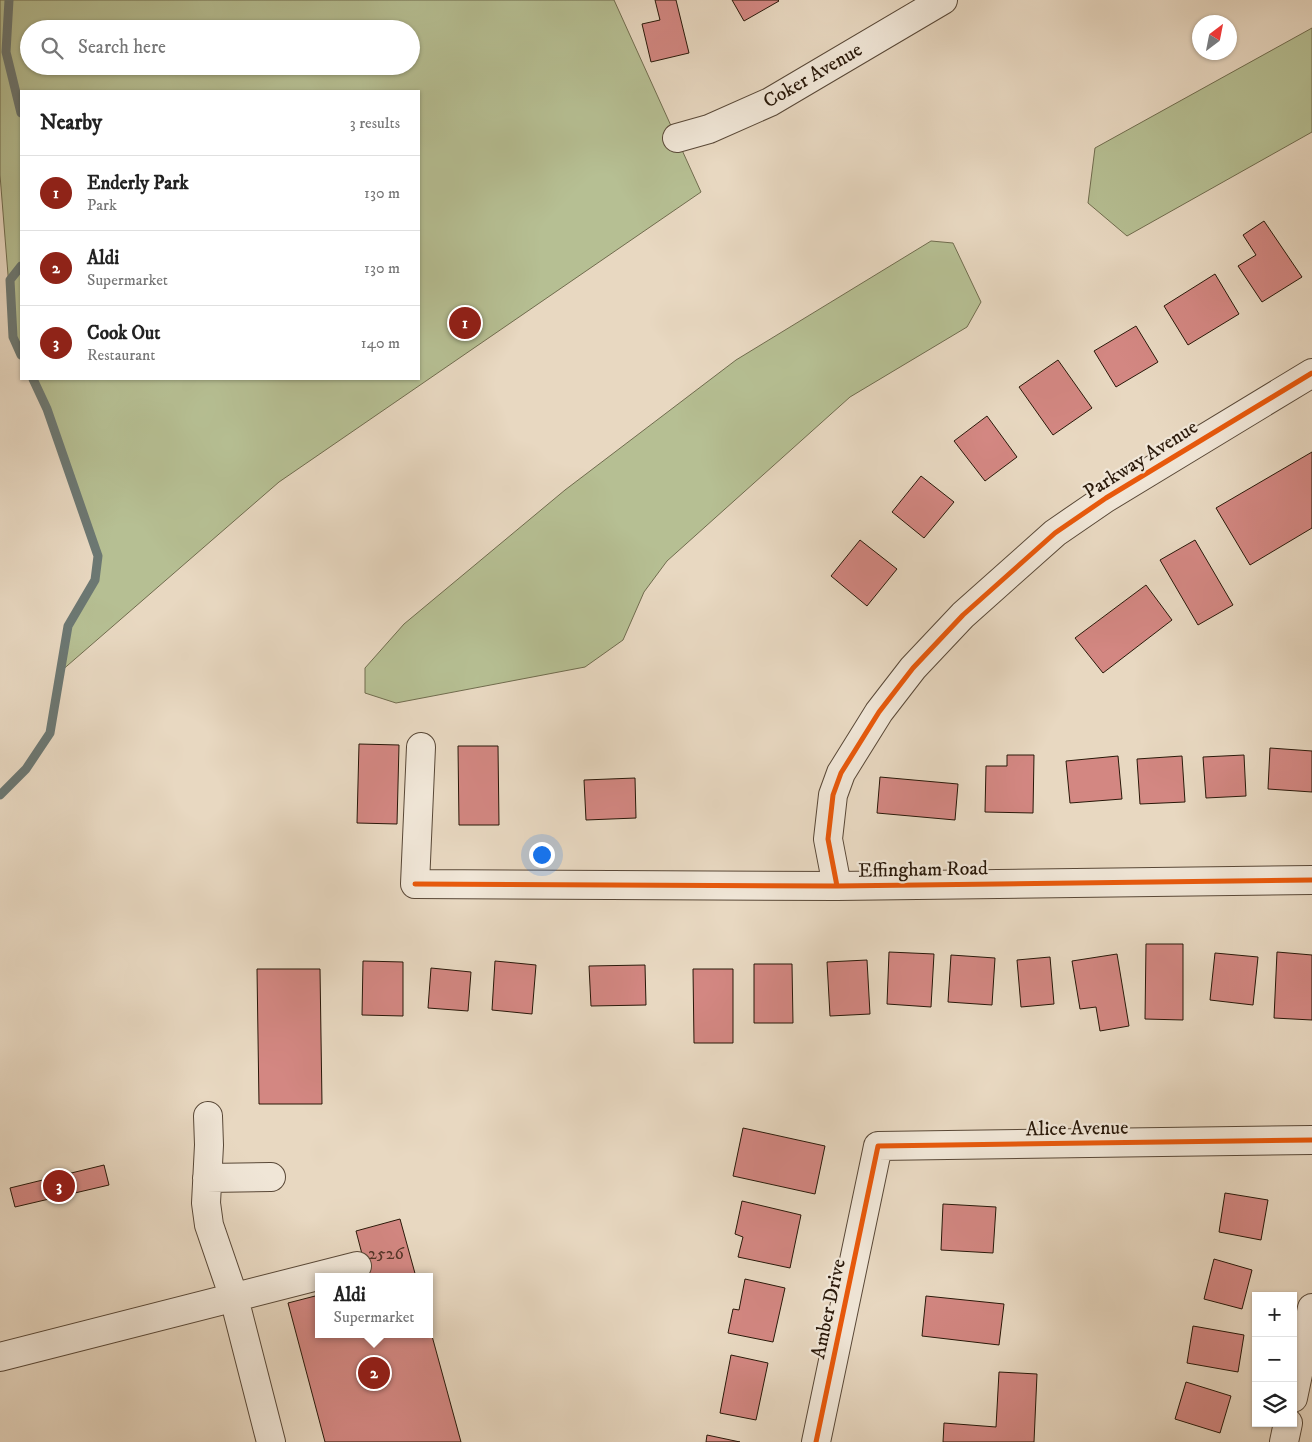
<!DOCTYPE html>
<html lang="en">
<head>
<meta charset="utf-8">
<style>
	:root { --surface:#fff; --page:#f2f2f2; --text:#222; --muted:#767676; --line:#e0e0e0; --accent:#8f2418 }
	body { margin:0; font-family:"IM FELL DW Pica",serif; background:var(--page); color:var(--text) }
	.controls { position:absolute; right:15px; bottom:15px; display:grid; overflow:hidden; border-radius:0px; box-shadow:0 1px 4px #0004 }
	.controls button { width:45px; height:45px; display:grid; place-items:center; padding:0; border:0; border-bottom:1px solid var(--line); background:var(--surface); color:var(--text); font:25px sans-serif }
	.compass { position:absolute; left:1192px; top:15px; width:45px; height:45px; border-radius:50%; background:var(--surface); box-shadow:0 1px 4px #0004; rotate:32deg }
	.you { position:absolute; left:541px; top:854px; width:18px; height:18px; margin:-12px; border:4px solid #fff; border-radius:50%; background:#1a73e8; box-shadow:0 0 0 8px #1a73e833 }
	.badge { display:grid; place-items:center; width:32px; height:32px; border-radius:50%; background:var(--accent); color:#fff; font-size:16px; font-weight:700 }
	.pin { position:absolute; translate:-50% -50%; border:2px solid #fff; box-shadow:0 1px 5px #0006 }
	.popup { position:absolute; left:315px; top:1273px; width:118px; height:65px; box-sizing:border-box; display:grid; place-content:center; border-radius:0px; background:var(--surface); filter:drop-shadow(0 1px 4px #0005); font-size:16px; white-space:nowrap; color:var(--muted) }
	.popup b { font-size:19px; color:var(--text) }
	.popup::after { content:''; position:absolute; left:50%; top:100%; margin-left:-10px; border:10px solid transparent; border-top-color:var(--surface) }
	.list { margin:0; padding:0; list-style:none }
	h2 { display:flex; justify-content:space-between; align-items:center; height:65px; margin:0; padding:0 20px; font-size:21px }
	h2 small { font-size:16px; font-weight:400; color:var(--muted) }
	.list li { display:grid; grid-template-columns:32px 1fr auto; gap:15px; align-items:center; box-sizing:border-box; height:75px; padding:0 20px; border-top:1px solid var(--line) }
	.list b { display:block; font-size:19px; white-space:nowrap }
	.list p { margin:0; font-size:16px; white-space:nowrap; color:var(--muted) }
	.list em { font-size:16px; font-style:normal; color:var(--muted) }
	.icon { flex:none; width:28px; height:28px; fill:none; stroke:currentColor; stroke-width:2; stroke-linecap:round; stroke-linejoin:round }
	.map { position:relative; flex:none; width:1312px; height:1442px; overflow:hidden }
	.search { position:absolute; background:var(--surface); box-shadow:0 1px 4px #0004; left:20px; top:20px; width:400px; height:55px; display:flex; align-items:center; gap:12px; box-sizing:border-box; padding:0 18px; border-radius:28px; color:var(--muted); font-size:19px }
	.panel { position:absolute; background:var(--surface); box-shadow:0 1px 4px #0004; left:20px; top:90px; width:400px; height:290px; border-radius:0px }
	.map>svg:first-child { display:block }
	.green { fill:#b6bf93; stroke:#706c4e; fill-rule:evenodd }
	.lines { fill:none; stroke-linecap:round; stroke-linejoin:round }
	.stream { stroke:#6c7873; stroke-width:9 }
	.building { fill:#d38782; stroke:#291809 }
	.minor-casing { stroke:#594837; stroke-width:30 }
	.minor { stroke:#f0e6d7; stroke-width:28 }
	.cycleway-casing { stroke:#f0e6d7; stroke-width:8 }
	.cycleway { stroke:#e8590c; stroke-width:5 }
	.labels { text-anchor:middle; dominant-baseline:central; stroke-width:4.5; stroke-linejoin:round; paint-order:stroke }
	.number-label { font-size:18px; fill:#543427 }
	.street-label { font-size:20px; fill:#291809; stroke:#f0e6d7 }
</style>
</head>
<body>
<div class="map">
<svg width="1312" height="1442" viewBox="0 0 1312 1442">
	<rect width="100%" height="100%" fill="#e8d8c1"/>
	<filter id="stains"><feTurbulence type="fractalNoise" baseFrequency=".004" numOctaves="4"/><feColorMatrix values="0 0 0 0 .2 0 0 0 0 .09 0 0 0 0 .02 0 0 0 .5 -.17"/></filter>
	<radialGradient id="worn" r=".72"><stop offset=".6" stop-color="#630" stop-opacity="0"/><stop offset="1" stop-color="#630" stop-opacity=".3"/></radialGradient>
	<path class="green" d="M 0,0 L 614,0 L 701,192 L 279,482 L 60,672 L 68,626 L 95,580 L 98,556 L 47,409 L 33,379 L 419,379 L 419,91 L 21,91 L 21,355 L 13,337 L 0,175 ZM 29,29 L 411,29 L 411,66 L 29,66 Z
		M 1312,28 L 1312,132 L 1127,236 L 1088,203 L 1095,148 Z
		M 931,241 L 953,243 L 981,302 L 967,327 L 850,397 L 667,561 L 644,592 L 623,640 L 585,667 L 396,703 L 365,693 L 365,668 L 404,624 L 565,490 L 736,360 Z"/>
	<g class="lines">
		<path class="stream" d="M 9,0 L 6,52 L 21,113
			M 21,266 L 10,280 L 13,337 L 21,355
			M 0,795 L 26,769 L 50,733 L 68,626 L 95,580 L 98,556 L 47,409 L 33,379"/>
	</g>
	<path class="building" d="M 655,0 L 676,0 L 689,53 L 651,62 L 642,24 L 660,20 Z
		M 732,0 L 778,0 L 779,1 L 744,21 Z
		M 1264,221 L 1302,277 L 1262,302 L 1238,266 L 1256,255 L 1243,235 Z
		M 1215,274 L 1239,314 L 1188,345 L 1164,306 Z
		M 1136,326 L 1158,362 L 1116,387 L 1094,351 Z
		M 1058,360 L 1092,408 L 1053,435 L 1019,387 Z
		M 987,416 L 1017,457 L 985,481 L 954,441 Z
		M 1312,452 L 1312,528 L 1250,565 L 1216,508 Z
		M 921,476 L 954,502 L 924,538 L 892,512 Z
		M 860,540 L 897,569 L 867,606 L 831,576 Z
		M 1195,540 L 1233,605 L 1198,625 L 1160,560 Z
		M 1146,585 L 1172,620 L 1103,673 L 1075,638 Z
		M 359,744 L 399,745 L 397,824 L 357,823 Z
		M 458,746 L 498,746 L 499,825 L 459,825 Z
		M 1270,748 L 1312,751 L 1312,792 L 1268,789 Z
		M 1007,755 L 1034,755 L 1033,813 L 985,812 L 986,766 L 1007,766 Z
		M 1244,755 L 1246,796 L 1206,798 L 1203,757 Z
		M 1118,756 L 1122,799 L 1070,803 L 1066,761 Z
		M 1182,756 L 1185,802 L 1140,804 L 1137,759 Z
		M 880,777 L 958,784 L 955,820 L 877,813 Z
		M 635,778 L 636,818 L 586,820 L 584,780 Z
		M 1146,944 L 1183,944 L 1183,1020 L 1145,1019 Z
		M 889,952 L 934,954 L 931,1007 L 887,1004 Z
		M 1277,952 L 1312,955 L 1312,1020 L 1274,1018 Z
		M 1215,953 L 1258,957 L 1253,1005 L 1210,1000 Z
		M 1117,954 L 1129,1026 L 1100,1031 L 1096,1007 L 1080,1009 L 1072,961 Z
		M 951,955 L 995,958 L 992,1005 L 948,1002 Z
		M 1050,957 L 1054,1004 L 1021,1007 L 1017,960 Z
		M 867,960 L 870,1014 L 830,1016 L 827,962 Z
		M 363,961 L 403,962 L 403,1016 L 362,1015 Z
		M 495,961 L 536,965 L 532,1014 L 492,1010 Z
		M 754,964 L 792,964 L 793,1023 L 754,1023 Z
		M 645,965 L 646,1005 L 591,1006 L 589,966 Z
		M 431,968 L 471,972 L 468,1011 L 428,1008 Z
		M 257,969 L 320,969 L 322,1104 L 259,1104 Z
		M 693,969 L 733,969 L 733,1043 L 694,1043 Z
		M 743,1128 L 825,1146 L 815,1194 L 733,1176 Z
		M 104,1165 L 109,1185 L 15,1207 L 10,1188 Z
		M 1225,1193 L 1268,1200 L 1261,1240 L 1219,1232 Z
		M 742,1201 L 801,1215 L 790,1268 L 738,1257 L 743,1237 L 735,1234 Z
		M 943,1204 L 996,1207 L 993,1253 L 941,1250 Z
		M 400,1219 L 416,1277 L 368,1277 L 356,1231 Z
		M 1214,1259 L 1252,1270 L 1242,1309 L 1204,1299 Z
		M 745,1279 L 785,1288 L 773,1342 L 728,1333 L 733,1309 L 739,1310 Z
		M 319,1295 L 319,1334 L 429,1334 L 429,1325 L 461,1442 L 325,1442 L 288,1303 Z
		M 926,1296 L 1004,1304 L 999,1345 L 922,1336 Z
		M 1193,1326 L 1244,1335 L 1238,1372 L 1187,1363 Z
		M 731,1355 L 768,1363 L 756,1420 L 720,1413 Z
		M 999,1372 L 1037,1374 L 1034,1442 L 943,1442 L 944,1423 L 996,1427 Z
		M 1186,1382 L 1231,1396 L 1220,1433 L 1175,1419 Z
		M 707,1435 L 740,1442 L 706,1442 Z"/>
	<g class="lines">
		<g class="minor-casing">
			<path id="minor" d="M 677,138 L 709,129 L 770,102 L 943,0
				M 421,747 L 415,884 L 837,886 L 1312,880
				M 837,886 L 828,839 L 833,795 L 841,773 L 879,712 L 913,668 L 963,615 L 1055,533 L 1106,498 L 1312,373
				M 208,1116 L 209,1145 L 206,1203 L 209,1225 L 234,1298 L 271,1442
				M 207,1178 L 271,1177
				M 0,1357 L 357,1266
				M 1293,1398 L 1312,1308
				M 816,1442 L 878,1146 L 1312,1140
				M 1284,1442 L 1288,1423"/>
		</g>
		<use href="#minor" class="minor"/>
		<g class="cycleway-casing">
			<path id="cycleway" d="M 415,884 L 837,886 L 1312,880
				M 837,886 L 828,839 L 833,795 L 841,773 L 879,712 L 913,668 L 963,615 L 1055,533 L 1106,498 L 1312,373
				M 816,1442 L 878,1146 L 1312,1140"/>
		</g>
		<use href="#cycleway" class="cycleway"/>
	</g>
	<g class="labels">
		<g class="number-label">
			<text x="386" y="1254">2526</text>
		</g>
		<g class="street-label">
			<text transform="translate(813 76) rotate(-30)">Coker Avenue</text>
			<text transform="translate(1141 460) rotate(-32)">Parkway Avenue</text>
			<text transform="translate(923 870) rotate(-1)">Effingham Road</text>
			<text transform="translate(1077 1129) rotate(-1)">Alice Avenue</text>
			<text transform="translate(829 1309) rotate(-78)">Amber Drive</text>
		</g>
	</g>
	<rect width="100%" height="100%" filter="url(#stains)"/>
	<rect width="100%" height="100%" fill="url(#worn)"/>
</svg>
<div class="controls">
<button>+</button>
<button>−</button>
<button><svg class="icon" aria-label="layers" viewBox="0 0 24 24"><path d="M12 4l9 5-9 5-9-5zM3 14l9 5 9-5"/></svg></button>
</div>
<svg class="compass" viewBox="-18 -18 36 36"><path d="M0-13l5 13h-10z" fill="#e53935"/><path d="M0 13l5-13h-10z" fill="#767676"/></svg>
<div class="you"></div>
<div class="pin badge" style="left:465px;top:323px">1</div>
<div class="pin badge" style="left:374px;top:1373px">2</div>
<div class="popup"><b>Aldi</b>Supermarket</div>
<div class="pin badge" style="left:59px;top:1186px">3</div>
<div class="search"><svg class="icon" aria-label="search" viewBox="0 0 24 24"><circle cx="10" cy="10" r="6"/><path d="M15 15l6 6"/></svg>Search here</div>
<section class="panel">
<h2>Nearby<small>3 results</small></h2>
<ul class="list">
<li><span class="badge">1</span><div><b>Enderly Park</b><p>Park</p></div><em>130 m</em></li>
<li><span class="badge">2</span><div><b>Aldi</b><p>Supermarket</p></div><em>130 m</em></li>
<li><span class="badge">3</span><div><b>Cook Out</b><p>Restaurant</p></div><em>140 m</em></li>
</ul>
</section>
</div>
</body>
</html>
